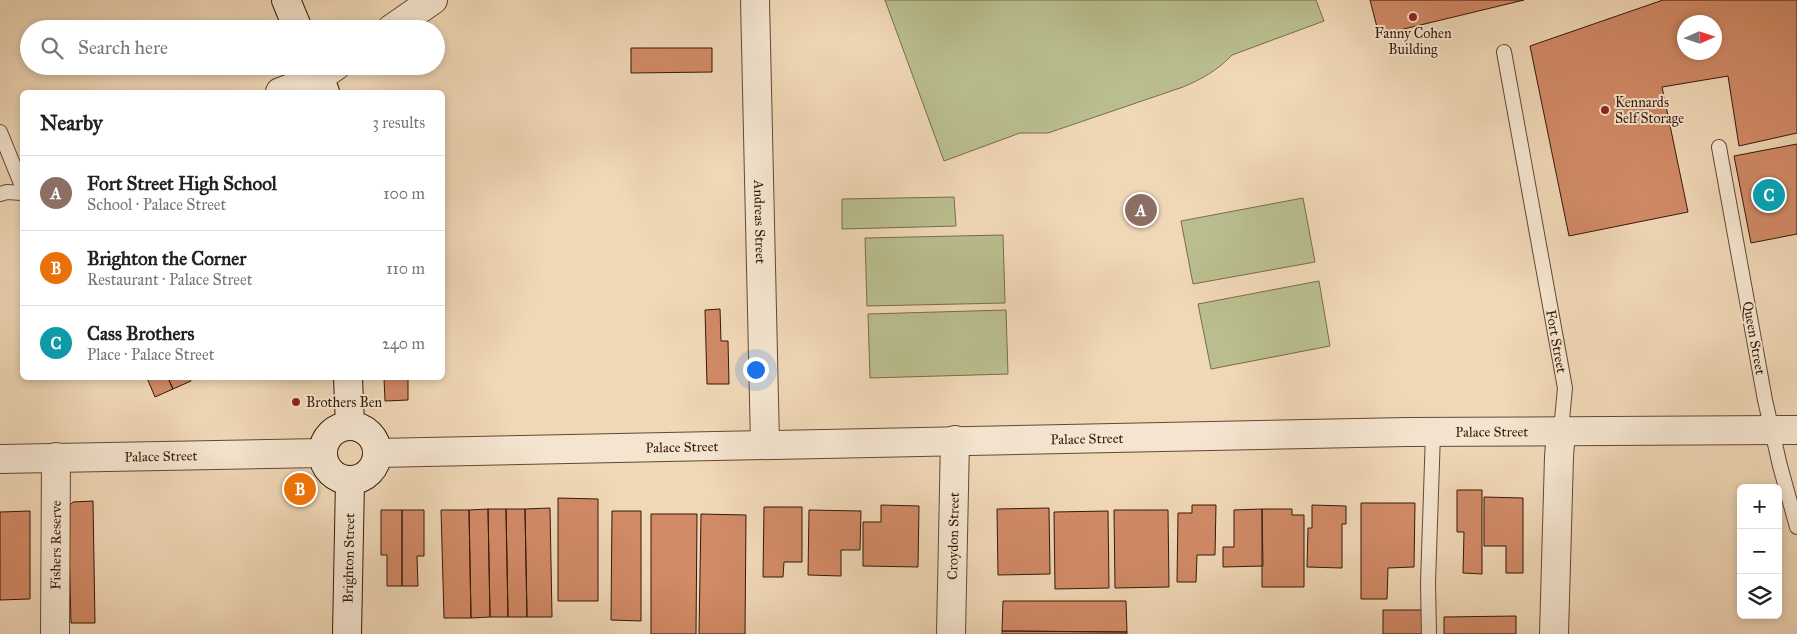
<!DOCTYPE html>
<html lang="en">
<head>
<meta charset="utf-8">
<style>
	:root { --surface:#fff; --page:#f6f6f6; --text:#222; --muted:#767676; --line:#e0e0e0; --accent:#db2777 }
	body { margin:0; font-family:"IM FELL Great Primer",serif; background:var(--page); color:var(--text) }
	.controls { position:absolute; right:15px; bottom:15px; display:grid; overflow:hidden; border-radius:8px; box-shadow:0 2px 8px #0003 }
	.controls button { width:45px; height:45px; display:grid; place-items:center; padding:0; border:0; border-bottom:1px solid var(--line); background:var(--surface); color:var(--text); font:25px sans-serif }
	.compass { position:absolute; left:1677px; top:15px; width:45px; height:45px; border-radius:50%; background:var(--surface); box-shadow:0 2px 8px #0003; rotate:87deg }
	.you { position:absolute; left:755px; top:369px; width:18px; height:18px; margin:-12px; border:4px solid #fff; border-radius:50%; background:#1a73e8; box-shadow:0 0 0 8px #1a73e833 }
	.badge { display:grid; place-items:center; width:32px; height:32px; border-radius:50%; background:var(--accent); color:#fff; font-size:16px; font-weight:700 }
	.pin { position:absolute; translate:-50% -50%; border:2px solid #fff; box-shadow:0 1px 5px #0006 }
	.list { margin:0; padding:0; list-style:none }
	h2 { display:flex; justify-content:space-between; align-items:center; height:65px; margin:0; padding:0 20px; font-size:21px }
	h2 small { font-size:16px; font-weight:400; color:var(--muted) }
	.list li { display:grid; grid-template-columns:32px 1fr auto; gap:15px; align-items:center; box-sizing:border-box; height:75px; padding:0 20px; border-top:1px solid var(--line) }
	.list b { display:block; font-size:19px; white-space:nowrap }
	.list p { margin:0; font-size:16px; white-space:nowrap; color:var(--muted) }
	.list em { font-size:16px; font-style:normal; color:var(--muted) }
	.icon { flex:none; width:28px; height:28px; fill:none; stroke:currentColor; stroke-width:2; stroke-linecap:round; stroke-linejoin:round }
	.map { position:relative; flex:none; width:1797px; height:634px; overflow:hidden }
	.search { position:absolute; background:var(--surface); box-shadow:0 2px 8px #0003; left:20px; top:20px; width:425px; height:55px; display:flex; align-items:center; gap:12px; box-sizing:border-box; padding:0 18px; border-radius:28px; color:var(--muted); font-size:19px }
	.panel { position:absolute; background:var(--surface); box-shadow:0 2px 8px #0003; left:20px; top:90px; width:425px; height:290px; border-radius:8px }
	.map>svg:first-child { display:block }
	.green { fill:#babe8e; stroke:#786c4a }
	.building { fill:#d28a67; stroke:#351907; fill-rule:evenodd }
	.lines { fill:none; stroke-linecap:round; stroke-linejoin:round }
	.lane-casing { stroke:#644833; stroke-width:16 }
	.street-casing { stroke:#644833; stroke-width:30 }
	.secondary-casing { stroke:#351907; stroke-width:30 }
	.lane { stroke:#f5e5d0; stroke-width:14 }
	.street { stroke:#f5e5d0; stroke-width:28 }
	.secondary { stroke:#f5e5d0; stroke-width:28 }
	.poi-dot { fill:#8f2418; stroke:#f5e5d0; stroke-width:2 }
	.labels { text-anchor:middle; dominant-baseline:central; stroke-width:4; stroke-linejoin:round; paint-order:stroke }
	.poi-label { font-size:14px; fill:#351907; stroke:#f5e5d0; text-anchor:start }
	.street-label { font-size:14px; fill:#351907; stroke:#f5e5d0 }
</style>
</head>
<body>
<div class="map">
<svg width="1797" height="634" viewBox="0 0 1797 634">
	<rect width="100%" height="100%" fill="#f0d7b6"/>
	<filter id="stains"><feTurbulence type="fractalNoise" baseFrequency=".004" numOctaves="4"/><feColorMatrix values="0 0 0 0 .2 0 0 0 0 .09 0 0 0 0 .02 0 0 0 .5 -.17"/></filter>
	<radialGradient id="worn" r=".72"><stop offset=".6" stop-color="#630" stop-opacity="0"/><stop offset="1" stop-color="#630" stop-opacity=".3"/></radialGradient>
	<path class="green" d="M 885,0 L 1316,0 L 1324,21 L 1232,55 C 1218,70 1202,79 1183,87 L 1048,133 L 1020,133 L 944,161 Z
		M 954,197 L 956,226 L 842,229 L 842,199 Z
		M 1303,198 L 1315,262 L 1193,284 L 1181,221 Z
		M 1003,235 L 1005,303 L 867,306 L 865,238 Z
		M 1319,281 L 1330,346 L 1211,369 L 1198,304 Z
		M 1006,310 L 1008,374 L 870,378 L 868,314 Z"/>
	<path class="building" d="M 1370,0 L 1524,0 L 1379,35 Z
		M 1663,0 L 1797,0 L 1797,133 L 1739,146 L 1728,76 L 1662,87 L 1688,212 L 1569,236 L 1530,46 ZM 1684,22 L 1714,22 L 1714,52 L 1684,52 Z
		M 631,48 L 712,48 L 712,72 L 631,73 Z
		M 1797,144 L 1797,234 L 1751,243 L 1734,156 Z
		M 720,309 L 721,341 L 728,341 L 729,384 L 707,384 L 705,310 Z
		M 147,378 L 168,378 L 173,389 L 155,397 Z
		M 168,378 L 189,378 L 191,381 L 173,389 Z
		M 384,378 L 408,378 L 408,400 L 385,401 Z
		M 1457,490 L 1482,490 L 1482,574 L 1463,573 L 1464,532 L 1457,532 Z
		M 1484,497 L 1523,498 L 1523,573 L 1506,573 L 1506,546 L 1484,546 Z
		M 558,498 L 598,499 L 598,601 L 558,601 Z
		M 93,501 L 95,623 L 71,623 L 68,507 L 73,502 Z
		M 1361,503 L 1415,503 L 1414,567 L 1388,568 L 1387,599 L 1361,599 Z
		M 881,505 L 919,506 L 918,567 L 863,566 L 863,522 L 881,522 Z
		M 1192,505 L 1216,505 L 1215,555 L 1197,555 L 1196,582 L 1177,582 L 1178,513 L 1192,513 Z
		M 1312,505 L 1346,506 L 1346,524 L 1342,524 L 1342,568 L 1307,567 L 1308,528 L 1312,528 Z
		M 764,507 L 802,507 L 802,562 L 784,562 L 783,577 L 763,577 Z
		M 550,508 L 552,617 L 527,617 L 525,509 Z
		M 1049,508 L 1050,574 L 998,575 L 997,509 Z
		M 488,509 L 490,617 L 471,618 L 469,510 Z
		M 488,509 L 506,509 L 508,617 L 490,617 Z
		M 506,509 L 525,509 L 527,617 L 508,617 Z
		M 1262,509 L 1292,509 L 1292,515 L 1304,515 L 1304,587 L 1262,587 Z
		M 1262,509 L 1263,566 L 1223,567 L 1223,547 L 1234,547 L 1234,510 Z
		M 381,510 L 402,510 L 402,586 L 387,586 L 387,555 L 381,555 Z
		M 402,510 L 424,510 L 424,556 L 417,556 L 418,586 L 402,586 Z
		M 441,510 L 469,510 L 471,618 L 444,618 Z
		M 809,510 L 861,511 L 860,550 L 841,550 L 841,576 L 808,575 Z
		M 1114,510 L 1168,510 L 1169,587 L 1115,588 Z
		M 30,511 L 30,599 L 0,600 L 0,512 Z
		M 612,511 L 641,511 L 641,621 L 611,620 Z
		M 1108,511 L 1109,588 L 1055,589 L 1054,512 Z
		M 651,514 L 697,514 L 696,634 L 651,634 Z
		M 701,514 L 746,515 L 745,634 L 699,634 Z
		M 1003,601 L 1126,601 L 1127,632 L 1002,631 Z
		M 1383,610 L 1424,610 L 1424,634 L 1383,634 Z
		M 1516,616 L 1516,634 L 1444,634 L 1444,617 Z
		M 1002,631 L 1127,632 L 1127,634 L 1002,634 Z"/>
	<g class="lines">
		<g class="lane-casing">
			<g id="lane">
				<path id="s1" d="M 1504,52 L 1565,388 L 1561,430"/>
				<path d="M 0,132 L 22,186"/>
				<path d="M 1719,147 L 1765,400 L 1780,466 L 1797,527"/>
				<path d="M 0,194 L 7,192 L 22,193"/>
				<path d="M 1429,634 L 1428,583 L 1433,433"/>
			</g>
		</g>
		<g class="street-casing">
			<g id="street">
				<path id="s2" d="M 755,0 L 765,444"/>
				<path d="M 391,29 L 433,0"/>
				<path d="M 280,92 L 320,77 L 336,66"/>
				<path id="s3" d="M 377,453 L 1407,432 L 1797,430"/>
				<path id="s4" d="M 0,459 L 322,453"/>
				<path id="s5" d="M 55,634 L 56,457"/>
				<path id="s6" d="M 951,634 L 955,440"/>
				<path d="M 1554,634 L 1559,457 L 1561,430"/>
			</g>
		</g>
		<g class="secondary-casing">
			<g id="secondary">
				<path d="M 286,0 L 298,29"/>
				<path d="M 315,66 L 325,92"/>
				<path d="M 348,378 L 350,425"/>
				<circle cx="350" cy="453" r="27"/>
				<path id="s7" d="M 347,634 L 350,481"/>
			</g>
		</g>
		<use href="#lane" class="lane"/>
		<use href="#street" class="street"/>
		<use href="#secondary" class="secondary"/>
	</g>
	<g class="poi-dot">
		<circle cx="1413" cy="17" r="5"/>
		<circle cx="1605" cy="110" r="5"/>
		<circle cx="296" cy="402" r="5"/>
	</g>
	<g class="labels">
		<g class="poi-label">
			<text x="1413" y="33" text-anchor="middle">Fanny Cohen<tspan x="1413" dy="16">Building</tspan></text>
			<text x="1615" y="102">Kennards<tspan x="1615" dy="16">Self Storage</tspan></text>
			<text x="306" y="402">Brothers Ben</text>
		</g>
		<g class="street-label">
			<text stroke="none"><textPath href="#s2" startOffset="222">Andreas Street</textPath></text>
			<text transform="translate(1754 338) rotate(80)">Queen Street</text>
			<text stroke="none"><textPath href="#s1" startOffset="294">Fort Street</textPath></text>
			<text stroke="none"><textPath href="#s3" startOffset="1115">Palace Street</textPath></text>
			<text stroke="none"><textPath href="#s3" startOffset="710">Palace Street</textPath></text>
			<text stroke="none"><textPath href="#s3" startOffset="305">Palace Street</textPath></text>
			<text stroke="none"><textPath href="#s4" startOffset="161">Palace Street</textPath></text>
			<text stroke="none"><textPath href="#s6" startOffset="98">Croydon Street</textPath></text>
			<text stroke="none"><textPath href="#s5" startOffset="89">Fishers Reserve</textPath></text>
			<text stroke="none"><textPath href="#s7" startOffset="76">Brighton Street</textPath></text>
		</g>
	</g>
	<rect width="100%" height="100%" filter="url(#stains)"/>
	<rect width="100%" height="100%" fill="url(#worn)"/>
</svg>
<div class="controls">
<button>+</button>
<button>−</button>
<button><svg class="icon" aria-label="layers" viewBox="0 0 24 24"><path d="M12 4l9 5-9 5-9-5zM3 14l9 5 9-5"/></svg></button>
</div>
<svg class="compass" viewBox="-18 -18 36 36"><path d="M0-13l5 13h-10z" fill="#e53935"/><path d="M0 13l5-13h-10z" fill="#767676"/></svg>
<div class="you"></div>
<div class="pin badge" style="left:1141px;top:210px;background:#8d6e63">A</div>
<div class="pin badge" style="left:300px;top:489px;background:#e8710a">B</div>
<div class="pin badge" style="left:1769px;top:195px;background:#0f9aa8">C</div>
<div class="search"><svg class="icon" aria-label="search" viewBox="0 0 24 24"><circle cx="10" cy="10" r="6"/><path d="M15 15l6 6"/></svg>Search here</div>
<section class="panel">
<h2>Nearby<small>3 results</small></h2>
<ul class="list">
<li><span class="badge" style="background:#8d6e63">A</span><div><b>Fort Street High School</b><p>School · Palace Street</p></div><em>100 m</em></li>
<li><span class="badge" style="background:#e8710a">B</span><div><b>Brighton the Corner</b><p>Restaurant · Palace Street</p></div><em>110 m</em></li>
<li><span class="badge" style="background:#0f9aa8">C</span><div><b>Cass Brothers</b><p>Place · Palace Street</p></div><em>240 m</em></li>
</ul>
</section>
</div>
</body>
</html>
